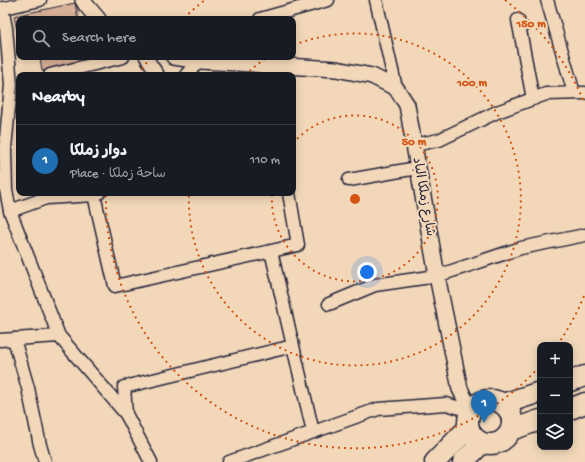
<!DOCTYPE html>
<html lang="en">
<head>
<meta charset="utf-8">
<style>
	:root { --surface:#171b24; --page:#242831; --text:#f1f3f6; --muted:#9ea1a6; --line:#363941; --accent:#1f6fb2 }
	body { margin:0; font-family:"Gochi Hand","Playpen Sans Arabic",sans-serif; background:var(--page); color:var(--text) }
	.controls { position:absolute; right:12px; bottom:12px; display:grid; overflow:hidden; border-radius:8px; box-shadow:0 2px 10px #0003 }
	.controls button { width:36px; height:36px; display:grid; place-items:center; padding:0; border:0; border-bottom:1px solid var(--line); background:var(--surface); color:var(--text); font:20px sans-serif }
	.you { position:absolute; left:367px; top:272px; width:14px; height:14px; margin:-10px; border:3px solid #fff; border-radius:50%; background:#1a73e8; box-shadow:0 0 0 6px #1a73e833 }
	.badge { display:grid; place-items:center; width:26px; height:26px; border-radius:50%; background:var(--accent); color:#fff; font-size:13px; font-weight:700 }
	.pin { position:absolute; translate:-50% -33px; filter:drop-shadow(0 1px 2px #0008) }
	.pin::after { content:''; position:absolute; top:21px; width:14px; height:12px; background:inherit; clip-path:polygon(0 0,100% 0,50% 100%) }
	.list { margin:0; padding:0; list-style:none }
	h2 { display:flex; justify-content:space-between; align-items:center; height:52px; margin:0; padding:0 16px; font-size:17px }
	h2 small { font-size:13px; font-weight:400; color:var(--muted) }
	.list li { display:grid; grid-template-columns:26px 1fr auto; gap:12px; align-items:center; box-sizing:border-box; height:72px; padding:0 16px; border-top:1px solid var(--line) }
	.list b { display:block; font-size:15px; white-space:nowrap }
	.list p { margin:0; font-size:13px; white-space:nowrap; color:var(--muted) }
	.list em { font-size:13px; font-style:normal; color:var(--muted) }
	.icon { flex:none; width:22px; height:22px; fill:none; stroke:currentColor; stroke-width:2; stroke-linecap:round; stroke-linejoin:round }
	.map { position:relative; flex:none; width:585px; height:462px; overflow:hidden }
	.search { position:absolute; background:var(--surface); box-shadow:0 2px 10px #0003; left:16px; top:16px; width:280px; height:44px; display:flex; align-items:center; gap:10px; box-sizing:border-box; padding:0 14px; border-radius:8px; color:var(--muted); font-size:15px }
	.panel { position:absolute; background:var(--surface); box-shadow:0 2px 10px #0003; left:16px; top:72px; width:280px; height:124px; border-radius:8px }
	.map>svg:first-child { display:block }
	.building { fill:#dab198; stroke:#22223b; filter:url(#shadow) }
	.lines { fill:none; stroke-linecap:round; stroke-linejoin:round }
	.minor-casing { stroke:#22223b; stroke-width:15 }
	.tertiary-casing { stroke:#22223b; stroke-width:18 }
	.primary-casing { stroke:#22223b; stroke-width:23 }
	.minor { stroke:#f2d8b9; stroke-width:12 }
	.tertiary { stroke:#f2d8b9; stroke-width:15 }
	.primary { stroke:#f2d8b9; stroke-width:20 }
	.ring { fill:none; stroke:#d45411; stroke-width:2; stroke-dasharray:2 4 }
	.labels { text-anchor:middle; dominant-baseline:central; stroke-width:4; stroke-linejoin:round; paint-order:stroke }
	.street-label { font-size:13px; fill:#22223b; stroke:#f2d8b9 }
	.centre { fill:#d45411; stroke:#f2d8b9; stroke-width:2 }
	.ring-label { font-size:12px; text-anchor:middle; font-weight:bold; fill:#d45411; stroke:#f2d8b9; stroke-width:4; stroke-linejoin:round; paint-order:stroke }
</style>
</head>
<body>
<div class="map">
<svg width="585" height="462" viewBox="0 0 585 462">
	<defs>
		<filter id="shadow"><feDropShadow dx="2.5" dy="4.5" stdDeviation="0" flood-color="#0004"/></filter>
	</defs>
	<rect width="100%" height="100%" fill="#f2d8b9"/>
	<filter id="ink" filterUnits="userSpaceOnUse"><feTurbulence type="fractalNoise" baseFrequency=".025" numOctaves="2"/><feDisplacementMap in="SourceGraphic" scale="8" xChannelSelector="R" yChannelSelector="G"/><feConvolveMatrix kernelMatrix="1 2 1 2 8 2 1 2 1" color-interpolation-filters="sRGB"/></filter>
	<g filter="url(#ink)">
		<path class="building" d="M 75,3 L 78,19 L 19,19 L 19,41 L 14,16 Z
			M 40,57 L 86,57 L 87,61 L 42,71 Z"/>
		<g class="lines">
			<g class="minor-casing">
				<path id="minor" d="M 376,0 L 396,88
					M 547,0 L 574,93
					M 2,8 L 6,28 L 11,85 L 5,149 L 6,190 L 10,211
					M 0,9 L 40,0
					M 260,19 L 328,0
					M 518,20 L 533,99
					M 146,57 L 158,75
					M 265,65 L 267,75
					M 50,75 L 123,57
					M 186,75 L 202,57
					M 414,145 L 439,140 L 497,112 L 546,94 L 585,93
					M 349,180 L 417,168
					M 99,193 L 94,195 L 46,198 L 10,211 L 59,336 L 126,414 L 151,462
					M 94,195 L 115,286 L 298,245 L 289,193
					M 271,251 L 313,432
					M 329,304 L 375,285 L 437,276 L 521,248 L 585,235
					M 14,339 L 28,388 L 40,445 L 45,462
					M 0,340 L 59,336
					M 126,414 L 124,387 L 293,346
					M 229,462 L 378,409 L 446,404 L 471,411"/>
			</g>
			<g class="tertiary-casing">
				<path id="tertiary" d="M 83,0 L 86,5 L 98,19
					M 174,57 L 200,61 L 336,69 L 372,76 L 396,88 L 407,105 L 437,276 L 460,389 L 471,411"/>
			</g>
			<g class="primary-casing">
				<path id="primary" d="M 570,381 L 585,376
					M468 422a22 22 0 1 1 44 0a22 22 0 1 1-44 0Z
					M 503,404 L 540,392
					M 570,409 L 585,403
					M 511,430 L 540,420
					M 435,462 L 468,428
					M 463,462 L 482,443"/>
			</g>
			<use href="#minor" class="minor"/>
			<use href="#tertiary" class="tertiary"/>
			<use href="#primary" class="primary"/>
		</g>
	</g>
	<g class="ring">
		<path d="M293 143A83 83 0 1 1 272 193"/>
		<path d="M245 75A166 166 0 0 1 268 57M294 45A166 166 0 1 1 189 193"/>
		<path d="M584 296A249 249 0 0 1 558 344M539 367A249 249 0 0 1 106 195M139 74A249 249 0 0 1 150 58M184 18A249 249 0 0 1 205 0M505 0A249 249 0 0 1 584 102"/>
	</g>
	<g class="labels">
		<g class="street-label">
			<text transform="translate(423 197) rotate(80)">شارع زملكا الباد</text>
		</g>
	</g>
	<circle cx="355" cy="199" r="6" class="centre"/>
	<g class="ring-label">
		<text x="531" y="27">150 m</text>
		<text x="472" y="86">100 m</text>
		<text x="414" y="145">50 m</text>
	</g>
</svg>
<div class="controls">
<button>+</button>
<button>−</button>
<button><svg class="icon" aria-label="layers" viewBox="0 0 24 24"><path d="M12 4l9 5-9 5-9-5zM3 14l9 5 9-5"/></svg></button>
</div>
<div class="you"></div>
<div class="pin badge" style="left:484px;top:423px">1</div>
<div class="search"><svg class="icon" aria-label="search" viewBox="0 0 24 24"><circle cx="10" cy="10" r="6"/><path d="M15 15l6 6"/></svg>Search here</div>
<section class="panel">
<h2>Nearby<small></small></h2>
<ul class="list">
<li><span class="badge">1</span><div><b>دوار زملكا</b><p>Place · ساحة زملكا</p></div><em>110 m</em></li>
</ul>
</section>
</div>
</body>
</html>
